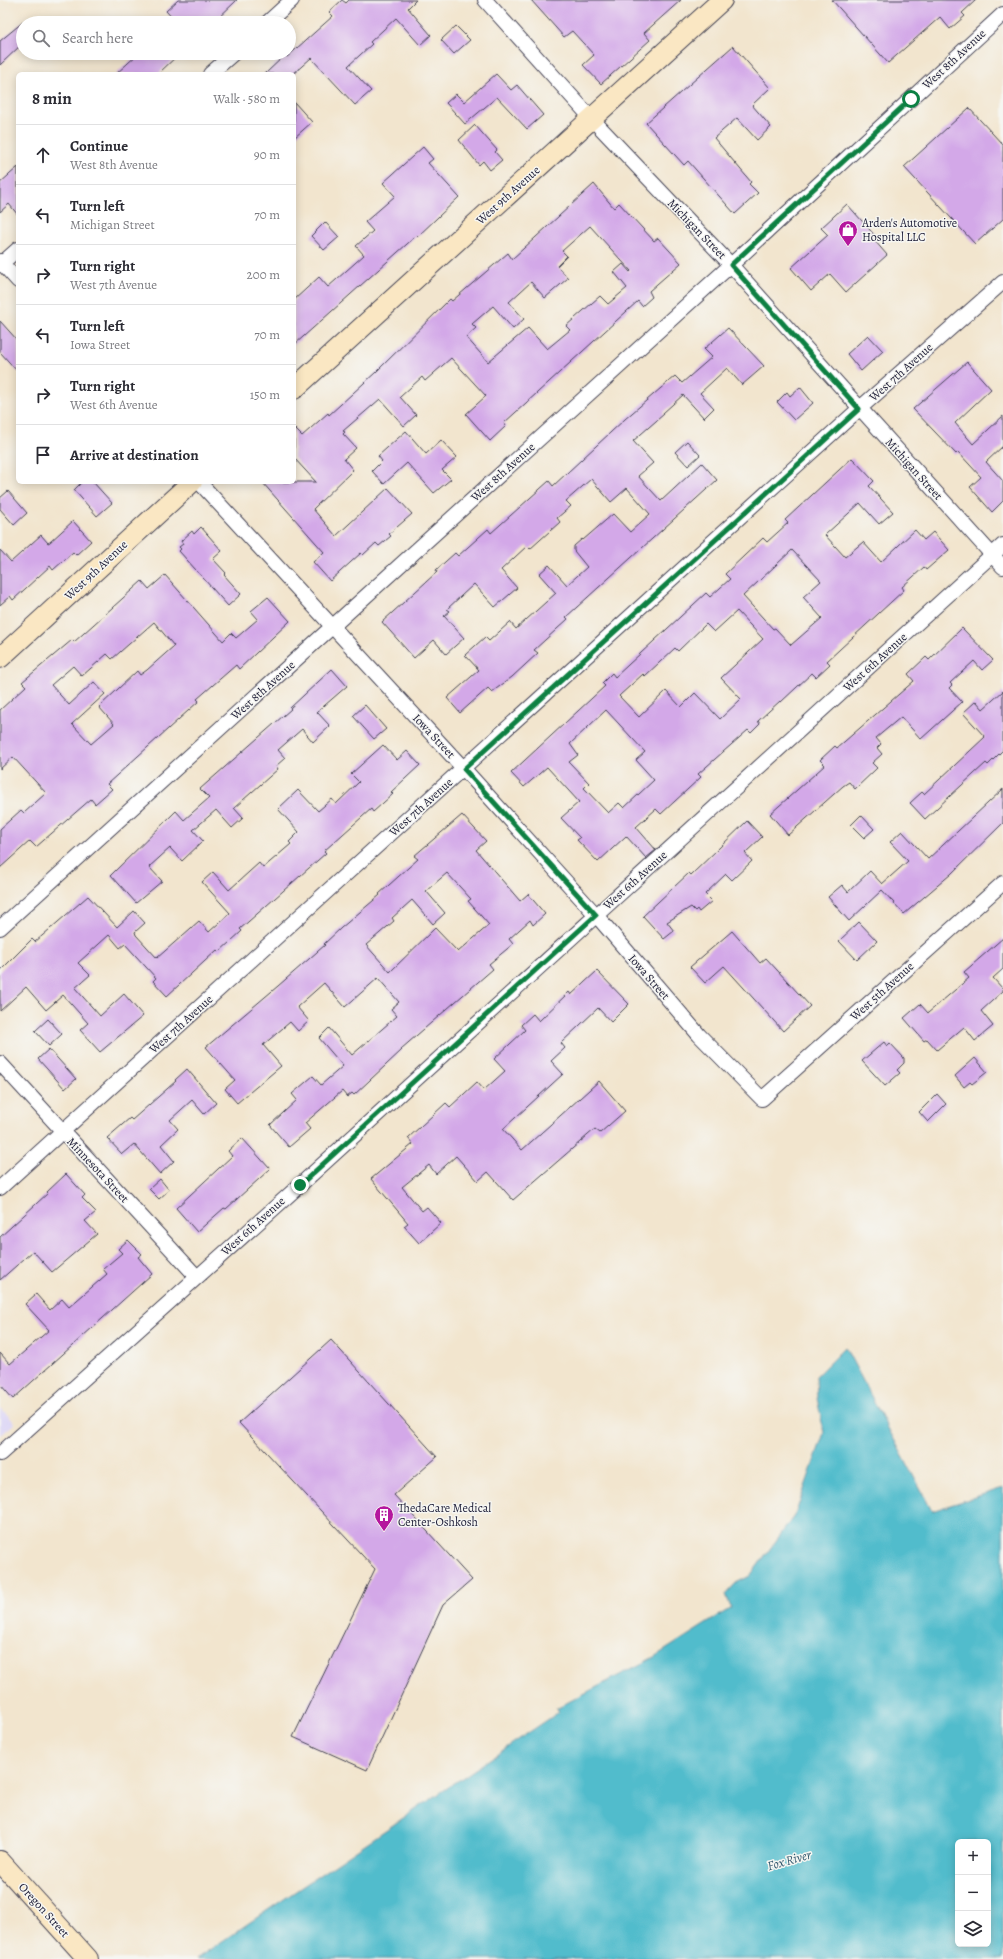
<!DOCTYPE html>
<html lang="en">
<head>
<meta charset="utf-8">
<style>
	:root { --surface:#fff; --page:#f7f7f7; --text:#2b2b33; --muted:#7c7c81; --line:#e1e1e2 }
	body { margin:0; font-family:Alegreya,serif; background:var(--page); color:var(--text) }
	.controls { position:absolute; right:12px; bottom:12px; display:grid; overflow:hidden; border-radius:6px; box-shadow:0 2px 10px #0003 }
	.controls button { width:36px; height:36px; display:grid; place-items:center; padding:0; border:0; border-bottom:1px solid var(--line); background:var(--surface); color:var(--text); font:20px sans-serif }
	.stop { position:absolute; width:12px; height:12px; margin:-9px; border:3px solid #0b8043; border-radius:50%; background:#fff }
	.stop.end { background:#0b8043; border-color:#fff; box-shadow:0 1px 4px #0008 }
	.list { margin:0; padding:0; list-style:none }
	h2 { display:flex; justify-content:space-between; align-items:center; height:52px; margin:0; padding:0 16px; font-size:17px }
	h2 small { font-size:13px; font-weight:400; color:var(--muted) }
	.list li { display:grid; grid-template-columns:26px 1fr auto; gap:12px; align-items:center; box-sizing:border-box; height:60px; padding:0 16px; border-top:1px solid var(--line) }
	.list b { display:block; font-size:15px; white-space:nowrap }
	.list p { margin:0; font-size:13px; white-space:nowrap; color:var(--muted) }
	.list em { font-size:13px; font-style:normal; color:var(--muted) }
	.icon { flex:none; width:22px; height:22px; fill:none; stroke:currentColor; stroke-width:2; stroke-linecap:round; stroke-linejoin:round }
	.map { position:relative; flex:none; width:1003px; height:1959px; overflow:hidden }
	.search { position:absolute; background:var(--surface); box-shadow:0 2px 10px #0003; left:16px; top:16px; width:280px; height:44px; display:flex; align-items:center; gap:10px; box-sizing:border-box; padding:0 14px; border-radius:22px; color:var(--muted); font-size:15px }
	.panel { position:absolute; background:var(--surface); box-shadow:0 2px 10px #0003; left:16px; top:72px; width:280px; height:412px; border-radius:6px }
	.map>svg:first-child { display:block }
	.built { fill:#dcd5f6 }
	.water { fill:#51bccc; stroke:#3a6f84; fill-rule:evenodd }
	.building { fill:#d3a8e8; fill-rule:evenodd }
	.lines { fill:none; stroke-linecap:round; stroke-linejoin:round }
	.street-casing { stroke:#413f51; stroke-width:16 }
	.secondary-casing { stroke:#413f51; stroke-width:22 }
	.street { stroke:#fff; stroke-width:14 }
	.secondary { stroke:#fae7c3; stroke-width:20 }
	.route { stroke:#0b8043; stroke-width:5 }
	.labels { text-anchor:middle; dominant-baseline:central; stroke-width:3; stroke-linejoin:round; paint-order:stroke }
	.street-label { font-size:12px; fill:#22223b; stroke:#f6f6f2 }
	.poi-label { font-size:12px; fill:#22223b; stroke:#f6f6f2; text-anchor:start }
	.water-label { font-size:13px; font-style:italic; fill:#32586e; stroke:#f6f6f2 }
</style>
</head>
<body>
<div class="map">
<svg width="1003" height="1959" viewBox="0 0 1003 1959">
	<rect width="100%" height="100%" fill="#f6f6f2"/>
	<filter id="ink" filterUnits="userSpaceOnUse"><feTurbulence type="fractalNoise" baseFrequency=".025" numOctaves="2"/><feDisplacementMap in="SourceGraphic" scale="8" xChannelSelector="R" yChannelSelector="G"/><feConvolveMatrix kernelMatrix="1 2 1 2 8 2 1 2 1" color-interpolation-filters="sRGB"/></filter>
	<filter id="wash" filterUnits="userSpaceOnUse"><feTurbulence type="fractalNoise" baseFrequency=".012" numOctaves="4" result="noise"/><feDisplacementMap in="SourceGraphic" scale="16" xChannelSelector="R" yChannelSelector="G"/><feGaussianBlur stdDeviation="0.9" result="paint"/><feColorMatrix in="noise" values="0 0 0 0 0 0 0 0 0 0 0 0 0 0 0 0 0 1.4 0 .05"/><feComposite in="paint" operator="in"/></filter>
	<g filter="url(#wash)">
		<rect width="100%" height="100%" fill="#f2e5ce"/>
		<path class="built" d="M 0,1407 L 15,1423 L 0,1436 Z"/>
		<path class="water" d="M 845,1347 L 932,1511 L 1003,1488 L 1003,1959 L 196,1959 L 559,1712 L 557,1708 L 654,1657 L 731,1608 L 726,1594 L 736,1583 L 750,1576 L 795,1515 L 824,1433 L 817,1398 L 816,1376 ZM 958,1842 L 988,1842 L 988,1944 L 958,1944 Z"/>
		<g id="blocks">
			<path class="building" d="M 178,0 L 237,0 L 213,23 L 177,23 L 166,11 Z
				M 342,0 L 346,3 L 349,0 L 416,0 L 408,8 L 431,35 L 420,45 L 396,18 L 370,42 L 372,44 L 348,66 L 371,91 L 355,105 L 311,58 L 293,74 L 265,74 L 285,55 L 287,57 L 333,16 L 329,12 Z
				M 531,0 L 681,0 L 644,33 L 650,40 L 601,84 L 583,65 L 594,55 L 572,31 L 564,37 Z
				M 832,0 L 976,0 L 962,13 L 965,16 L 950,29 L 940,17 L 888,63 Z
				M 23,22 L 23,43 L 0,65 L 0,41 Z
				M 456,26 L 470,40 L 454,54 L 441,40 Z
				M 733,46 L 770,88 L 752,105 L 771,127 L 757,140 L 737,118 L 714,138 L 751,182 L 749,184 L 758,193 L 735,214 L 688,161 L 684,165 L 646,123 Z
				M 139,53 L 180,53 L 158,74 L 116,74 Z
				M 496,74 L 511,90 L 517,85 L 543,115 L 527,129 L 497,97 L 465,124 L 446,103 L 456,94 L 464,102 Z
				M 294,102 L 312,122 L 294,138 Z
				M 969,108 L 1003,145 L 1003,219 L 975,244 L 904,167 Z
				M 475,125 L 497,150 L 495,152 L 502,160 L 490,170 L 483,161 L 479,165 L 459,140 Z
				M 423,147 L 433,159 L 428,163 L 459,197 L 417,237 L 416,236 L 294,345 L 294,300 L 319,277 L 328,287 L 364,255 L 356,246 L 373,231 L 365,222 L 395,196 L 383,183 Z
				M 18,167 L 18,215 L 9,204 L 0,212 L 0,183 Z
				M 594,184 L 614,208 L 619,203 L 654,241 L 658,238 L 681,263 L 649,291 L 652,297 L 642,306 L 638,301 L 504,423 L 506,426 L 490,441 L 466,414 L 486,396 L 451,358 L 425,381 L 422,377 L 400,397 L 416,415 L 404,426 L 380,399 L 343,431 L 345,432 L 343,434 L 356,448 L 344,459 L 353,470 L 313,509 L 336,536 L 388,488 L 412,514 L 389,534 L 391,536 L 379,546 L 376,543 L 363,555 L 361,553 L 330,581 L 313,562 L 324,552 L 262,482 L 316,482 L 294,458 L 294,428 L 302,436 L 328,413 L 329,415 L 376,372 L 450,299 L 452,301 L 508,253 L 512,259 ZM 590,226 L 631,271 L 630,272 L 623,264 L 614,272 L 627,288 L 608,304 L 600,296 L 566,326 L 570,330 L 547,349 L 528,328 L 488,362 L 466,337 L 476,328 L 472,324 L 493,306 L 513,329 L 524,319 L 509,302 L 531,282 L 545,298 L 568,278 L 557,266 L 567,256 L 562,251 Z
				M 847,204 L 877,238 L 874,240 L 887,255 L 846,292 L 830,274 L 811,291 L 791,268 L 828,235 L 821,228 Z
				M 325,222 L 339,237 L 324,250 L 311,236 Z
				M 0,321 L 18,341 L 18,372 L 0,352 Z
				M 728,328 L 764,366 L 742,385 L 727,368 L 700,393 L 714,408 L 704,418 L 683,395 L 663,413 L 664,414 L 633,441 L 653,463 L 638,476 L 661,501 L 702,463 L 717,480 L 566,617 L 568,619 L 534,650 L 538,653 L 512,677 L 492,692 L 488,688 L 460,713 L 447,698 L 479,670 L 465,655 L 485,637 L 489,641 L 510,622 L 516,629 L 556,593 L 539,574 L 549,565 L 567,585 L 587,567 L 574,551 L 574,546 L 582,539 L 583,540 L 613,514 L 630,532 L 650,514 L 627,488 L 611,502 L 591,479 L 566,501 L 571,506 L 557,518 L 560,522 L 530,549 L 527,546 L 501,570 L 517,588 L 495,607 L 474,584 L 447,609 L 450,611 L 444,616 L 464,638 L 446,654 L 434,640 L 414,658 L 382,622 L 437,572 L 436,570 L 455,553 L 458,556 L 488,529 L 491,533 L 549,481 L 553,486 L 625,419 L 675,376 L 682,383 L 712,357 L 704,349 Z
				M 868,335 L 883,351 L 861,371 L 847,354 Z
				M 967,362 L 991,389 L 955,423 L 973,444 L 1003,416 L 1003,446 L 986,462 L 1003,481 L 1003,501 L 992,512 L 970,487 L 981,477 L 958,452 L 956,454 L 913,409 Z
				M 800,387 L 813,403 L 794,420 L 777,402 L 787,392 L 790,396 Z
				M 406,431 L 426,454 L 441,440 L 457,457 L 442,470 L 451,479 L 434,493 L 407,463 L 384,484 L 372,471 L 382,461 L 378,456 Z
				M 687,441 L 700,455 L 688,466 L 675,452 Z
				M 852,458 L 874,481 L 869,486 L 893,512 L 879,524 L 860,503 L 825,535 L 845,557 L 863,542 L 881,562 L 915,530 L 924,540 L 933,532 L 949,550 L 926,570 L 924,567 L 902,587 L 904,590 L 827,661 L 830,664 L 816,677 L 812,673 L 781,702 L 780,701 L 758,721 L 760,724 L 751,733 L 748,730 L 698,774 L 701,777 L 661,814 L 656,809 L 636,827 L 656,850 L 646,858 L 626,836 L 598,862 L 577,840 L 580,838 L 561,818 L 579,802 L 547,767 L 524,787 L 511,773 L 605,686 L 602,683 L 612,673 L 615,677 L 706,593 L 710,597 L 730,579 L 725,574 L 763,538 L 767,542 L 788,523 L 785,520 ZM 792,550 L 821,581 L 803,597 L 822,618 L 791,645 L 775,628 L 773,629 L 743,596 ZM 737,611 L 763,639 L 721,678 L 741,699 L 720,719 L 695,693 L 681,707 L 666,691 L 639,717 L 619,696 L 643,674 L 645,676 L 675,648 L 678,651 L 706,624 L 714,632 ZM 606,710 L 645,752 L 636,760 L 654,780 L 624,808 L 619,803 L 608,813 L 584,788 L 589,783 L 569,762 L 578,755 L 570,744 Z
				M 82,482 L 93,482 L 112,503 L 97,516 L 74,490 Z
				M 8,491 L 27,513 L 14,525 L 0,509 L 0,498 Z
				M 73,521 L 91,541 L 76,555 L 73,552 L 53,570 L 50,566 L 13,600 L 10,596 L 0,605 L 0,550 L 11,562 L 41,535 L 48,543 L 50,542 Z
				M 201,527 L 222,551 L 213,559 L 226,573 L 224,575 L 241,594 L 228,606 L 179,551 L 181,549 L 179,547 L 183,544 L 181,541 L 192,531 L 194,534 Z
				M 165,575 L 223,641 L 231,633 L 236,638 L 258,619 L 251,611 L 268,597 L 290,621 L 239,669 L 236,665 L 197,699 L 199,701 L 107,784 L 112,789 L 95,804 L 91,799 L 36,847 L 30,841 L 0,868 L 0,829 L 21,810 L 24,813 L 46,793 L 13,757 L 0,769 L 0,710 L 26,686 L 22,682 L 72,640 L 74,642 L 142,581 L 149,589 ZM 154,622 L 174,646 L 147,670 L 140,675 L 137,671 L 99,707 L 114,724 L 91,744 L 72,724 L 105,694 L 94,682 L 69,705 L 51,685 L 73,666 L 82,676 L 107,654 L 112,659 Z
				M 962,628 L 993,660 L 982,670 L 974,661 L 950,683 L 952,685 L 949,688 L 962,702 L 921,739 L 901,717 L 876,738 L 881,744 L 877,748 L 882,754 L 872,763 L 877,768 L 855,789 L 849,782 L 843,786 L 788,835 L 770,814 L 825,765 L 820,760 L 835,746 L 837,748 L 914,681 L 908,674 L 926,657 L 929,660 Z
				M 332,669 L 347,686 L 317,712 L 330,726 L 313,742 L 302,729 L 278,750 L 285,758 L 276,766 L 278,769 L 234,808 L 243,818 L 232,828 L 216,810 L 193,830 L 203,841 L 182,861 L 170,848 L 149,867 L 162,881 L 136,903 L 111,875 L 176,811 L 184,820 L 209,798 L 200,789 L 291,709 L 290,708 Z
				M 1003,691 L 1003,750 L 988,765 L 986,763 L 925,819 L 910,803 L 922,792 L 924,794 L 985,737 L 963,713 L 976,701 L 983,709 Z
				M 365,705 L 386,729 L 374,739 L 353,716 Z
				M 383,745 L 397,760 L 407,751 L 420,765 L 391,792 L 393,794 L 373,812 L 371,809 L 324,851 L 326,853 L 240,929 L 242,931 L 219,952 L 217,950 L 167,996 L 153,981 L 156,978 L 125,944 L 120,948 L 109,935 L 78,963 L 90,975 L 75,988 L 100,1016 L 124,994 L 143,1016 L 100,1052 L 80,1030 L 88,1023 L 63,995 L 46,1010 L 26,987 L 0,1011 L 0,971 L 32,939 L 35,942 L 88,896 L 117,927 L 134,911 L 145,923 L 135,932 L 136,935 L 157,958 L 199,921 L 209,932 L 230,913 L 202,882 L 213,872 L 229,890 L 259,863 L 263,868 L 291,844 L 289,842 L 299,832 L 278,809 L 298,790 L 318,811 L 332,799 L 336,804 L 359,782 L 351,774 Z
				M 1003,789 L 1003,823 L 951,874 L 904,914 L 882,890 L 849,921 L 828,897 L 842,885 L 848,892 L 870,871 L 882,884 L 908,861 L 890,842 L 902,831 L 928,859 Z
				M 462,815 L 486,841 L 476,850 L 520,901 L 528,894 L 545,914 L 533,925 L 530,920 L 509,939 L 513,944 L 489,964 L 493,969 L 401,1049 L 402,1050 L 354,1095 L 352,1093 L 347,1097 L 342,1091 L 305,1123 L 310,1129 L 289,1147 L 270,1125 L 297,1100 L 292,1094 L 313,1076 L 321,1085 L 343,1066 L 319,1038 L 329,1028 L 352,1055 L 397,1016 L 391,1009 L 399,1002 L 378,978 L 345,1007 L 324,983 L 297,1007 L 309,1021 L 298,1031 L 290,1022 L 263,1045 L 281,1066 L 237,1103 L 225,1089 L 235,1080 L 206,1047 L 278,986 L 325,945 L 324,944 L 341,928 L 380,895 L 379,894 L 418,859 L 414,856 ZM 447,873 L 471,899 L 468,901 L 489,925 L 458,952 L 435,928 L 390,972 L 366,945 L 394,921 L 392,918 L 412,900 L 433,924 L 445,913 L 426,891 Z
				M 861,815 L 874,829 L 864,838 L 851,825 Z
				M 747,821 L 762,837 L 745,853 L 752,861 L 732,880 L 726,874 L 705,894 L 712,901 L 699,912 L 697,909 L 695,911 L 691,907 L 667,922 L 674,931 L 664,939 L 643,916 L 689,873 L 691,875 Z
				M 859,922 L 877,941 L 857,960 L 839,941 Z
				M 732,931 L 760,963 L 766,958 L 810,1006 L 783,1031 L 724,966 L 705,983 L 690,967 Z
				M 1003,938 L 1003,969 L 993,978 L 1003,989 L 1003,991 L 981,1011 L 993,1026 L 975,1041 L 964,1027 L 937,1050 L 927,1039 L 924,1041 L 904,1018 L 920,1004 L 928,1013 L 969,978 L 964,972 Z
				M 597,971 L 629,1004 L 611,1022 L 598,1008 L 561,1043 L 565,1048 L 551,1061 L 563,1074 L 503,1129 L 522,1150 L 599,1081 L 625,1111 L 600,1133 L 595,1129 L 513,1200 L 488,1172 L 478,1181 L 456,1156 L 436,1174 L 429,1165 L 402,1187 L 422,1211 L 427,1207 L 441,1223 L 419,1243 L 404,1226 L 408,1223 L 371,1179 L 413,1144 L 408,1138 L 446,1103 L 450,1107 L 477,1082 L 484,1090 L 505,1071 L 494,1059 L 525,1030 L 521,1025 L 533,1014 L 539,1021 L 569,992 L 571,995 Z
				M 48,1019 L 62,1034 L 49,1046 L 35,1031 Z
				M 884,1042 L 887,1046 L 890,1043 L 904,1058 L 904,1063 L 897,1070 L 900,1073 L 885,1086 L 862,1061 Z
				M 49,1049 L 76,1079 L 65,1089 L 38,1059 Z
				M 975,1058 L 987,1072 L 972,1084 L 970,1082 L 964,1087 L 955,1076 Z
				M 187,1069 L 216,1103 L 204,1114 L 192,1100 L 170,1120 L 178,1129 L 161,1145 L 174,1161 L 160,1174 L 134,1144 L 122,1154 L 107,1138 L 130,1118 L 132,1120 L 176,1081 L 175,1080 Z
				M 937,1094 L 946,1104 L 928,1122 L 919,1112 Z
				M 242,1138 L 270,1169 L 226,1209 L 224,1208 L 197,1232 L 176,1208 L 232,1156 L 228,1151 Z
				M 66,1174 L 85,1195 L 82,1198 L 96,1212 L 85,1221 L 97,1234 L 52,1272 L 33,1251 L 0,1280 L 0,1237 L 48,1193 L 47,1192 Z
				M 160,1179 L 169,1190 L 159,1199 L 149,1189 Z
				M 128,1240 L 142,1254 L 138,1257 L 152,1274 L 13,1399 L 0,1384 L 0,1353 L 10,1364 L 49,1330 L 25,1304 L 36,1294 L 50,1310 L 62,1299 L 69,1307 L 107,1274 L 103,1269 L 122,1253 L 118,1249 Z
				M 331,1340 L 437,1457 L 394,1495 L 472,1580 L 443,1605 L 367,1770 L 293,1737 L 375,1569 L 239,1423 Z"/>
		</g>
	</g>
	<g filter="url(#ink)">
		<use href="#blocks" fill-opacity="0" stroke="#413f51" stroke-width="1"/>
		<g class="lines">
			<g class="street-casing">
				<path id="street" d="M 485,0 L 592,119 L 731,265 L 1003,567
					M 267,23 L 292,0
					M 210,74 L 234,53
					M 0,261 L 18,281
					M 0,265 L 18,249
					M 199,482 L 464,769 L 596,915 L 699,1035 L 762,1099 L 1003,883
					M 0,928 L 731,265 L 1003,14
					M 0,1063 L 197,1277
					M 0,1188 L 859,409 L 1003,282
					M 0,1454 L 300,1185 L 1003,545"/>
			</g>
			<g class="secondary-casing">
				<path id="secondary" d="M 294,389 L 722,0
					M 0,658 L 192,482
					M 0,1861 L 88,1959"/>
			</g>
			<use href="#street" class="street"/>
			<use href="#secondary" class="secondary"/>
		</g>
	</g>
	<g class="lines" filter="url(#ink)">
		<path class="route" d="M 300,1185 L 596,915 L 464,769 L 859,409 L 731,265 L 911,99"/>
	</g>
	<defs>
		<g id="shop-pin" transform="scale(1)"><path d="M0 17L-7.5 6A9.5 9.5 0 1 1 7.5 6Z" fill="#b5179e" stroke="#f6f6f2"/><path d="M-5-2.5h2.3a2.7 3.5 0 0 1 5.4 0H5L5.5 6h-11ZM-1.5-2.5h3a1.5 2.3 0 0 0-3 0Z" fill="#fff"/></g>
		<g id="building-pin" transform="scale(1)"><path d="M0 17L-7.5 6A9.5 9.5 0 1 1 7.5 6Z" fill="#b5179e" stroke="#f6f6f2"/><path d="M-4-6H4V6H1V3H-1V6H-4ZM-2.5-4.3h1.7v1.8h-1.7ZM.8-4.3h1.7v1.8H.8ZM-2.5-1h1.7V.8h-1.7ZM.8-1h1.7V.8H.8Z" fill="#fff"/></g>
	</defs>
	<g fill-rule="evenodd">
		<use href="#shop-pin" x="848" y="230"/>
		<use href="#building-pin" x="384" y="1515"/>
	</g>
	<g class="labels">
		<g class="street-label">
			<text transform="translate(954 59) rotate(-43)">West 8th Avenue</text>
			<text transform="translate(508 195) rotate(-42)">West 9th Avenue</text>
			<text transform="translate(697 229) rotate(46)">Michigan Street</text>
			<text transform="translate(901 372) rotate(-42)">West 7th Avenue</text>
			<text transform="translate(914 469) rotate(48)">Michigan Street</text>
			<text transform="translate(503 472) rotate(-42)">West 8th Avenue</text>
			<text transform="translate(96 570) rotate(-43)">West 9th Avenue</text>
			<text transform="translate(875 662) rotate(-42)">West 6th Avenue</text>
			<text transform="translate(263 690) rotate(-42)">West 8th Avenue</text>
			<text transform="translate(434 736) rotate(47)">Iowa Street</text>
			<text transform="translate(421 807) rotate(-42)">West 7th Avenue</text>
			<text transform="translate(635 880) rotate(-42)">West 6th Avenue</text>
			<text transform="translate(649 977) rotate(49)">Iowa Street</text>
			<text transform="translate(882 991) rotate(-42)">West 5th Avenue</text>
			<text transform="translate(181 1024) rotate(-42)">West 7th Avenue</text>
			<text transform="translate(98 1170) rotate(47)">Minnesota Street</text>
			<text transform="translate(253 1226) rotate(-42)">West 6th Avenue</text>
			<text transform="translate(44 1910) rotate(48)">Oregon Street</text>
		</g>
		<g class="poi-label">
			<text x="862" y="223">Arden's Automotive<tspan x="862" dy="14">Hospital LLC</tspan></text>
			<text x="398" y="1508">ThedaCare Medical<tspan x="398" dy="14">Center-Oshkosh</tspan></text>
		</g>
		<g class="water-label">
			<text transform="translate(789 1860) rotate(-16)">Fox River</text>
		</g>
	</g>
</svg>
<div class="controls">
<button>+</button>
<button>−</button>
<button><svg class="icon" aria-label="layers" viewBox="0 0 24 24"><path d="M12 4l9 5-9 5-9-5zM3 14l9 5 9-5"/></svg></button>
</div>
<div class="stop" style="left:911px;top:99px"></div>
<div class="stop end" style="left:300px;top:1185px"></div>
<div class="search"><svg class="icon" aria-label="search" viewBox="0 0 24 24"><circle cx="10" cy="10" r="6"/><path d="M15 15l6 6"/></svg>Search here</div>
<section class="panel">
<h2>8 min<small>Walk · 580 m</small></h2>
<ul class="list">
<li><svg class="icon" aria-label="ahead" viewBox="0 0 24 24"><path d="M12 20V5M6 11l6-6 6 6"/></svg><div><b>Continue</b><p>West 8th Avenue</p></div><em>90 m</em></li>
<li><svg class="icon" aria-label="left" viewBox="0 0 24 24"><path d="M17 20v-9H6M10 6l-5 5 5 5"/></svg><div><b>Turn left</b><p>Michigan Street</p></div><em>70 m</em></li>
<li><svg class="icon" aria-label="right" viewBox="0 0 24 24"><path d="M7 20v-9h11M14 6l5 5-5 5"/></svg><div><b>Turn right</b><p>West 7th Avenue</p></div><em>200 m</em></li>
<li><svg class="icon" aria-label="left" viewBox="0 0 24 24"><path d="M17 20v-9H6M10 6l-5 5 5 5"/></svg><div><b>Turn left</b><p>Iowa Street</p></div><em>70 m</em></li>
<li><svg class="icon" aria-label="right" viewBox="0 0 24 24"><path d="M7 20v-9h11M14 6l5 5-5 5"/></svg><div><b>Turn right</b><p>West 6th Avenue</p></div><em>150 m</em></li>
<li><svg class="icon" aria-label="arrive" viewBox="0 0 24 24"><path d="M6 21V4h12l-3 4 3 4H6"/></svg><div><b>Arrive at destination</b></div></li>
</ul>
</section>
</div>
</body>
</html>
